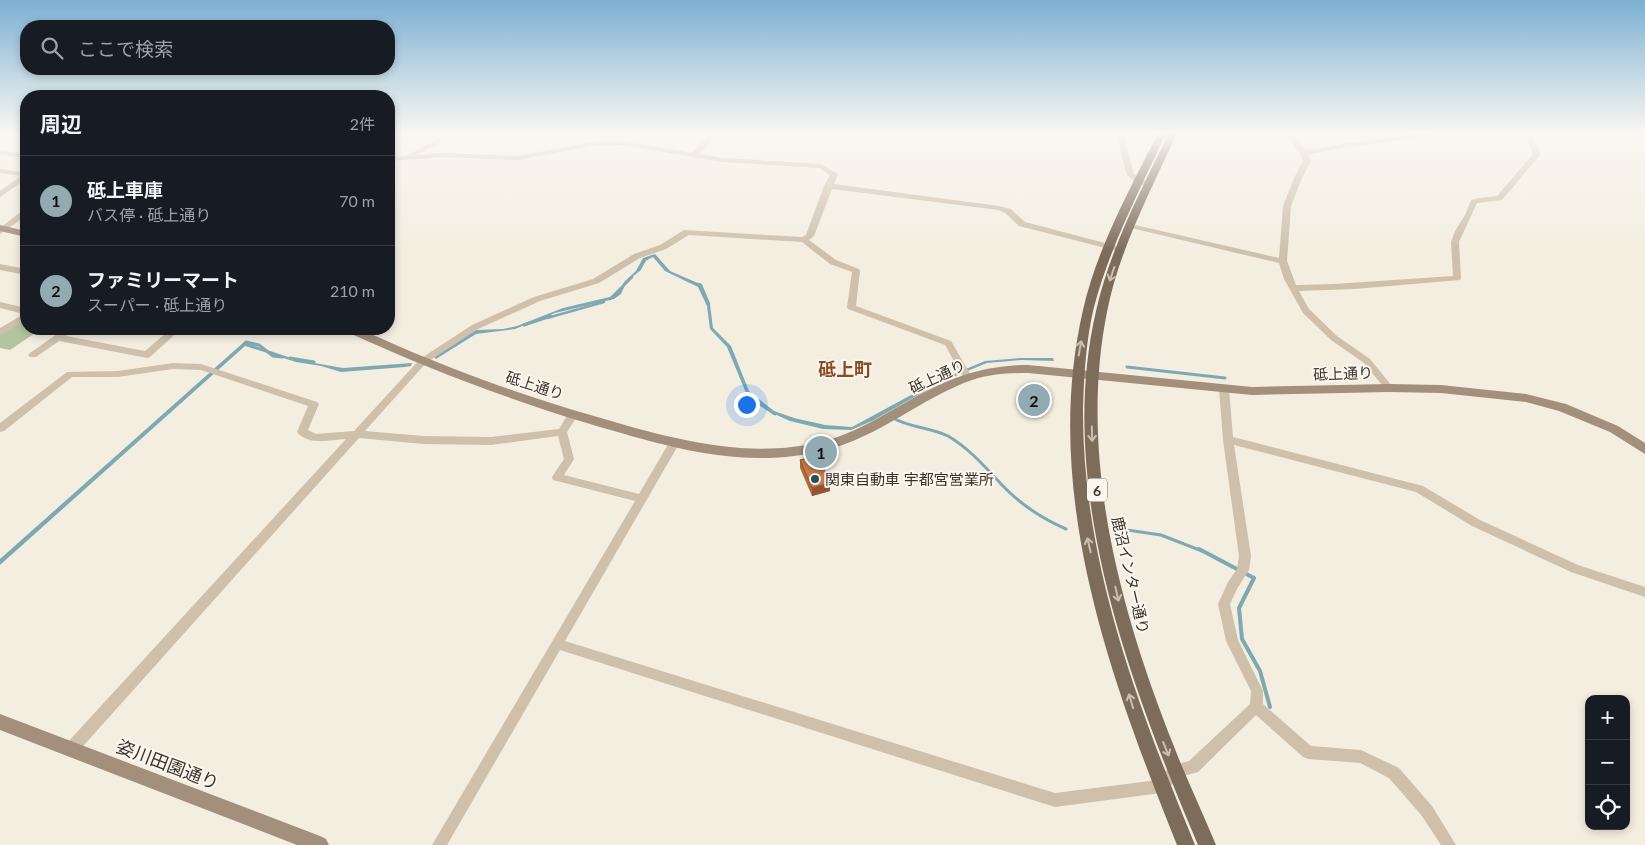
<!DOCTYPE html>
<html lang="ja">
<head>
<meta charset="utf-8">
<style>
	:root { --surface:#171b24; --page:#20242c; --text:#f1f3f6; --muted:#9ea1a6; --line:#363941; --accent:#92aab2 }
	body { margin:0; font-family:Lato,"Noto Sans JP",sans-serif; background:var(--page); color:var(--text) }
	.controls { position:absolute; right:15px; bottom:15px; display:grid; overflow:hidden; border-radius:10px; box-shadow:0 2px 8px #0003 }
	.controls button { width:45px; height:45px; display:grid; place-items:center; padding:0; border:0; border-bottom:1px solid var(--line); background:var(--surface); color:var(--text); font:25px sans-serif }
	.you { position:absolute; left:746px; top:404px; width:18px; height:18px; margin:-12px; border:4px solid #fff; border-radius:50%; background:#1a73e8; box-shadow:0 0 0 8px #1a73e833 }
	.badge { display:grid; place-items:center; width:32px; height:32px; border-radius:50%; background:var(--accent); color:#111; font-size:16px; font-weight:700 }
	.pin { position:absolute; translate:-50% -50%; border:2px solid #fff; box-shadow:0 1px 5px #0006 }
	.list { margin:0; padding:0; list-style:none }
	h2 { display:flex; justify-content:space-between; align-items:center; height:65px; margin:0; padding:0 20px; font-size:21px }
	h2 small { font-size:16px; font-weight:400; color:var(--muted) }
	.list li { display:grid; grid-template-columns:32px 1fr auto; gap:15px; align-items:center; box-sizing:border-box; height:90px; padding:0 20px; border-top:1px solid var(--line) }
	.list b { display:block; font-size:19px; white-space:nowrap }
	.list p { margin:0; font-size:16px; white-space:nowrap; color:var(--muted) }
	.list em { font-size:16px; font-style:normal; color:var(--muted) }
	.icon { flex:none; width:28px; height:28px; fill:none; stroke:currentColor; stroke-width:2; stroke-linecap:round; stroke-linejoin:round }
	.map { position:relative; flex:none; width:1645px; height:845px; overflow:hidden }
	.search { position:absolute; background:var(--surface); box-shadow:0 2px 8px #0003; left:20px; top:20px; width:375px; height:55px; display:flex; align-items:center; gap:12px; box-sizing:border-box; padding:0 18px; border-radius:20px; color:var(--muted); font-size:19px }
	.panel { position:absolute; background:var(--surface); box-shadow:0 2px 8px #0003; left:20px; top:90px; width:375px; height:245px; border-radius:20px }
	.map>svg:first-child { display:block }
	.green { fill:#b3c59f }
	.water { fill:#7ea9b3 }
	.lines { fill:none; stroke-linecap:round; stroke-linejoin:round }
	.stream-far2 { stroke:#7ea9b3; stroke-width:2.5 }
	.stream-far1 { stroke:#7ea9b3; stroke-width:3 }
	.stream { stroke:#7ea9b3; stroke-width:4 }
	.street { fill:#cec0ab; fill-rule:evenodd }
	.secondary { fill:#a28f7c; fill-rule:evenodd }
	.primary { fill:#7e6c5b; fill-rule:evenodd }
	.wall { fill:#af6a3e }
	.shaded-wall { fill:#8e5632 }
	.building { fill:#cb7b48; stroke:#8e5632 }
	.oneway { stroke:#c9bfb3 }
	.poi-dot { fill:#1e515f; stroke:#fbf7ee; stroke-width:2 }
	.labels { text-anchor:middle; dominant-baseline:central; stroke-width:4; stroke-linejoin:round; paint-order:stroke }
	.shield { fill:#fbf7ee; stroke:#756d66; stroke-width:1 }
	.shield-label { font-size:14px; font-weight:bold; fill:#3b322b }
	.street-label { font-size:15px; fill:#3b322b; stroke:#fbf7ee }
	.poi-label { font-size:15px; fill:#3b322b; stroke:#fbf7ee; text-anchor:start }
	.quarter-label { font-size:18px; font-weight:bold; fill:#8e4a20; stroke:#fbf7ee }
	.near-street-label { font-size:18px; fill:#3b322b; stroke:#fbf7ee }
</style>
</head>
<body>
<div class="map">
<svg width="1645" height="845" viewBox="0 0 1645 845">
	<rect width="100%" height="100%" fill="#f4eee1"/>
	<path class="green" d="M 26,316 L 26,329 L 41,329 L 10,350 L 0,348 L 0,332 Z"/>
	<path class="water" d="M 655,254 L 670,271 L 700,284 L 710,305 L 713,328 L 731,346 L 749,391 L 774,411 L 794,418 L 825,425 L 852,427 L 937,381 L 985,361 L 1020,358 L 1053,358 L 1054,361 L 1021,360 L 987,363 L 943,381 L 872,421 L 851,430 L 823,429 L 790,421 L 770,412 L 746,393 L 727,347 L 710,329 L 707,306 L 698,287 L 665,271 L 653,257 L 645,259 L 641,270 L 627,281 L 621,294 L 614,299 L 555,313 L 515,329 L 476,334 L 436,359 L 434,357 L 476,330 L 503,329 L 517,326 L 563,308 L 614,296 L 618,292 L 625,281 L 636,271 L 643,258 Z
		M 244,342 L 297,360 L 343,368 L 412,363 L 411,366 L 405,367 L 341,372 L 321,366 L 296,362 L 245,346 L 0,565 L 0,559 Z"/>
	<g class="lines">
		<path class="stream-far2" d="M 641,267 L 645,260 L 652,256
			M 698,284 L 701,285 L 709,304
			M 610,299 L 632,277
			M 547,318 L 604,302"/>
		<path class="stream-far1" d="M 524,325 L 551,316
			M 243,345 L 246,342 L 259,345 L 273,356 L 282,357
			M 290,358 L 314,362
			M 1127,367 L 1225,378
			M 760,404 L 775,414
			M 893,418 C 910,428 930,427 948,436 C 970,449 985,467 1002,485 C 1020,504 1043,519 1066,529
			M 1127,530 L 1161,535 L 1202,551"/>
		<path class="stream" d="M 1199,549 L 1254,578 L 1239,608 L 1242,639 L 1260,671 L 1270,707"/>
		<path class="street" d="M 393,133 L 401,133 L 392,144 L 389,144 L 389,138 Z
			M 449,133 L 458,133 L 417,155 L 444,153 L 519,156 L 592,142 L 622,141 L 692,153 L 711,133 L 718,133 L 699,154 L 722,158 L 821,164 L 838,174 L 834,184 L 999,206 L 1011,209 L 1025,222 L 1124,248 L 1125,250 L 1121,252 L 1019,226 L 1005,213 L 998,210 L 832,189 L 814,236 L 809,240 L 836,260 L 859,269 L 860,271 L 856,306 L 951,341 L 972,377 L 970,379 L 964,379 L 945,345 L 848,309 L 847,307 L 852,272 L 830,264 L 802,242 L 689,235 L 666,249 L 640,258 L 599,283 L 540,301 L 478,329 L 426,363 L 365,431 L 423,436 L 491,437 L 559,429 L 569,412 L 573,411 L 578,415 L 567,432 L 574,459 L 564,475 L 639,494 L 670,441 L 678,441 L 679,444 L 565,641 L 1055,793 L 1158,780 L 1170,766 L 1189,761 L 1250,704 L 1251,691 L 1226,641 L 1218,604 L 1228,582 L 1237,569 L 1239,556 L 1223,440 L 1219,389 L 1224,386 L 1229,389 L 1233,437 L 1423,486 L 1480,520 L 1578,565 L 1645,587 L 1645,597 L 1571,572 L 1472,526 L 1416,492 L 1234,445 L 1251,556 L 1249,570 L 1237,589 L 1230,604 L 1238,640 L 1263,691 L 1263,704 L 1311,746 L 1361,750 L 1399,768 L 1432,806 L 1456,845 L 1441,845 L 1422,816 L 1389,778 L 1360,763 L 1308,759 L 1303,757 L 1256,715 L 1198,772 L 1179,777 L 1166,791 L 1161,793 L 1055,807 L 560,650 L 447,845 L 432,845 L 635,501 L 553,480 L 552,477 L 564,459 L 558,436 L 491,445 L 423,444 L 359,438 L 77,753 L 72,754 L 67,753 L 65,748 L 67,743 L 346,439 C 331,440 308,446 297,432 L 308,406 L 201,370 L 173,369 L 118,377 L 72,377 L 4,431 L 0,432 L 0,423 L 67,372 L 118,371 L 173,363 L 201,364 L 317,402 L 319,404 L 308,430 L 316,434 L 354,431 L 420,359 L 472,325 L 534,297 L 593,279 L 634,254 L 660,245 L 684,230 L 802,237 L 806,235 L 824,186 L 830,175 L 819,168 L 722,162 L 622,145 L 592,146 L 519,160 L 444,157 L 389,161 L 389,157 L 406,156 Z
			M 1116,133 L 1123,133 L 1134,174 L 1143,180 L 1153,183 L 1153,187 L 1137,184 L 1127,175 Z
			M 1284,133 L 1290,133 L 1306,151 L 1342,144 L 1423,133 L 1440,133 L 1436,135 L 1342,148 L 1308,155 L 1311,161 L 1302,178 L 1291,206 L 1287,261 L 1296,285 L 1334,284 L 1453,276 L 1451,242 L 1455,231 L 1465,215 L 1471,200 L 1479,198 L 1497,196 L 1533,154 L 1524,133 L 1530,133 L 1541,154 L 1502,200 L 1477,203 L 1459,242 L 1461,278 L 1460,280 L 1355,289 L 1299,291 L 1309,309 L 1337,336 L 1370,359 L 1392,386 L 1394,388 L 1392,390 L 1386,390 L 1364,363 L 1331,340 L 1303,313 L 1284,279 L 1279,263 L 1131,228 L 1127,226 L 1131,224 L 1279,258 L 1283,206 L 1294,178 L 1303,161 L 1301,154 Z
			M 0,151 L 26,154 L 26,158 L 0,155 Z
			M 0,169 L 26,173 L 26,179 L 0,197 L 0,191 L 21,176 L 0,173 Z
			M 23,210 L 26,210 L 26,216 L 0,234 L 0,228 Z
			M 0,264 L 26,269 L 26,275 L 0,270 Z
			M 0,302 L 26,308 L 26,320 L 0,335 L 0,328 L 24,314 L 0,308 Z
			M 64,329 L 75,329 L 66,336 L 145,351 L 171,329 L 181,329 L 150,357 L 147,358 L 59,341 L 36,357 L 30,357 L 28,355 L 30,353 Z"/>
		<path class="secondary" d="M 0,225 L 26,231 L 26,237 L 0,231 Z
			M 345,329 L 360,329 C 436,364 514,393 594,416 C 669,438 747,461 825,441 C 855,433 883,415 910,400 C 948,378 984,365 1028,365 L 1252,387 L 1389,384 L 1441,385 L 1526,394 L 1566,404 L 1618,426 L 1645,443 L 1645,454 L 1610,432 L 1559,411 L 1526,402 L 1441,393 L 1389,392 L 1252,395 L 1028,373 C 1010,373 990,374 972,380 C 921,398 879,437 826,450 C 744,471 669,447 590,424 C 507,399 426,368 347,332 Z
			M 0,714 L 320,836 L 326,839 L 329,845 L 297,845 L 0,730 Z"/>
		<path class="primary" d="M 1158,133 L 1166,133 C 1140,190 1110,246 1094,307 C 1086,340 1084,375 1083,409 C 1082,561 1138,706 1195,845 L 1177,845 C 1110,678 1041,492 1083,310 C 1097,248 1130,189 1158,133 Z
			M 1169,133 L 1177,133 C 1151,191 1119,249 1107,312 C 1078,457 1120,610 1173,744 C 1186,778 1202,811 1216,845 L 1198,845 C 1130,684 1055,488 1096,311 C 1110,249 1141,190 1169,133 Z"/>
	</g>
	<path class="wall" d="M 800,460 L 830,491 L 812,496 L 800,468 Z"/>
	<path class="shaded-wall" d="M 830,483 L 830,491 L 812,496 L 812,488 Z"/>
	<path class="building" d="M 818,455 L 830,483 L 812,488 L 800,460 Z"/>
	<defs><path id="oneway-shaft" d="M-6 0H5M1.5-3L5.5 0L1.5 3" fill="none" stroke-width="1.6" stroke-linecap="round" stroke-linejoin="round" transform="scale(1.25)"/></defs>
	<g class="oneway">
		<use href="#oneway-shaft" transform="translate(1112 274) rotate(109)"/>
		<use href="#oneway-shaft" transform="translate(1080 348) rotate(-80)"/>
		<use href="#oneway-shaft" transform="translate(1092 434) rotate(89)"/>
		<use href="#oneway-shaft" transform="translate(1089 545) rotate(-103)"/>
		<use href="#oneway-shaft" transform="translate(1117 594) rotate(77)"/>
		<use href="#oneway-shaft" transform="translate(1131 701) rotate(-107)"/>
		<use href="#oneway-shaft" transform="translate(1166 749) rotate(68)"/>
	</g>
	<linearGradient id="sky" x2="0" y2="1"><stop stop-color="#7db0d3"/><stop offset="0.53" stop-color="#faf7f2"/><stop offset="1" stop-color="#faf7f2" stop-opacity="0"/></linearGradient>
	<rect width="1645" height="251" fill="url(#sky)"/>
	<circle class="poi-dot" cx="815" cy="479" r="5"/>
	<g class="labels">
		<rect class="shield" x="1087" y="478.5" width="20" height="23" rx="4"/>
		<g class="shield-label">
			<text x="1097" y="490">6</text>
		</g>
		<g class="street-label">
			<text transform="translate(1343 373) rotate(-2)">砥上通り</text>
			<text transform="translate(937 376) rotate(-25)">砥上通り</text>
			<text transform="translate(535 385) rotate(18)">砥上通り</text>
			<text transform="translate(1131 575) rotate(77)">鹿沼インター通り</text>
		</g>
		<g class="poi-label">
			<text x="825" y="479">関東自動車 宇都宮営業所</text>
		</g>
		<g class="quarter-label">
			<text x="845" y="369">砥上町</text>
		</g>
		<g class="near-street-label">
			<text transform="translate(168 764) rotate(21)">姿川田園通り</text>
		</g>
	</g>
</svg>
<div class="controls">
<button>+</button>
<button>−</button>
<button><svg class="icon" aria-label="locate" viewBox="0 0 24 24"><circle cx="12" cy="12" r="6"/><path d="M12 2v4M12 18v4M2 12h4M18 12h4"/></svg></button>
</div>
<div class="you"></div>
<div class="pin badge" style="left:821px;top:452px">1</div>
<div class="pin badge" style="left:1034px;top:400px">2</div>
<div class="search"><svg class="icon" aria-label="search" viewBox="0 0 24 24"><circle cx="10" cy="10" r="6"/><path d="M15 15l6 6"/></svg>ここで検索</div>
<section class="panel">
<h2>周辺<small>2件</small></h2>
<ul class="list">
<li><span class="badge">1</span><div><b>砥上車庫</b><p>バス停 · 砥上通り</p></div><em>70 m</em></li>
<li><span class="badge">2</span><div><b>ファミリーマート</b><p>スーパー · 砥上通り</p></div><em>210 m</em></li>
</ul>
</section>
</div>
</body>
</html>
